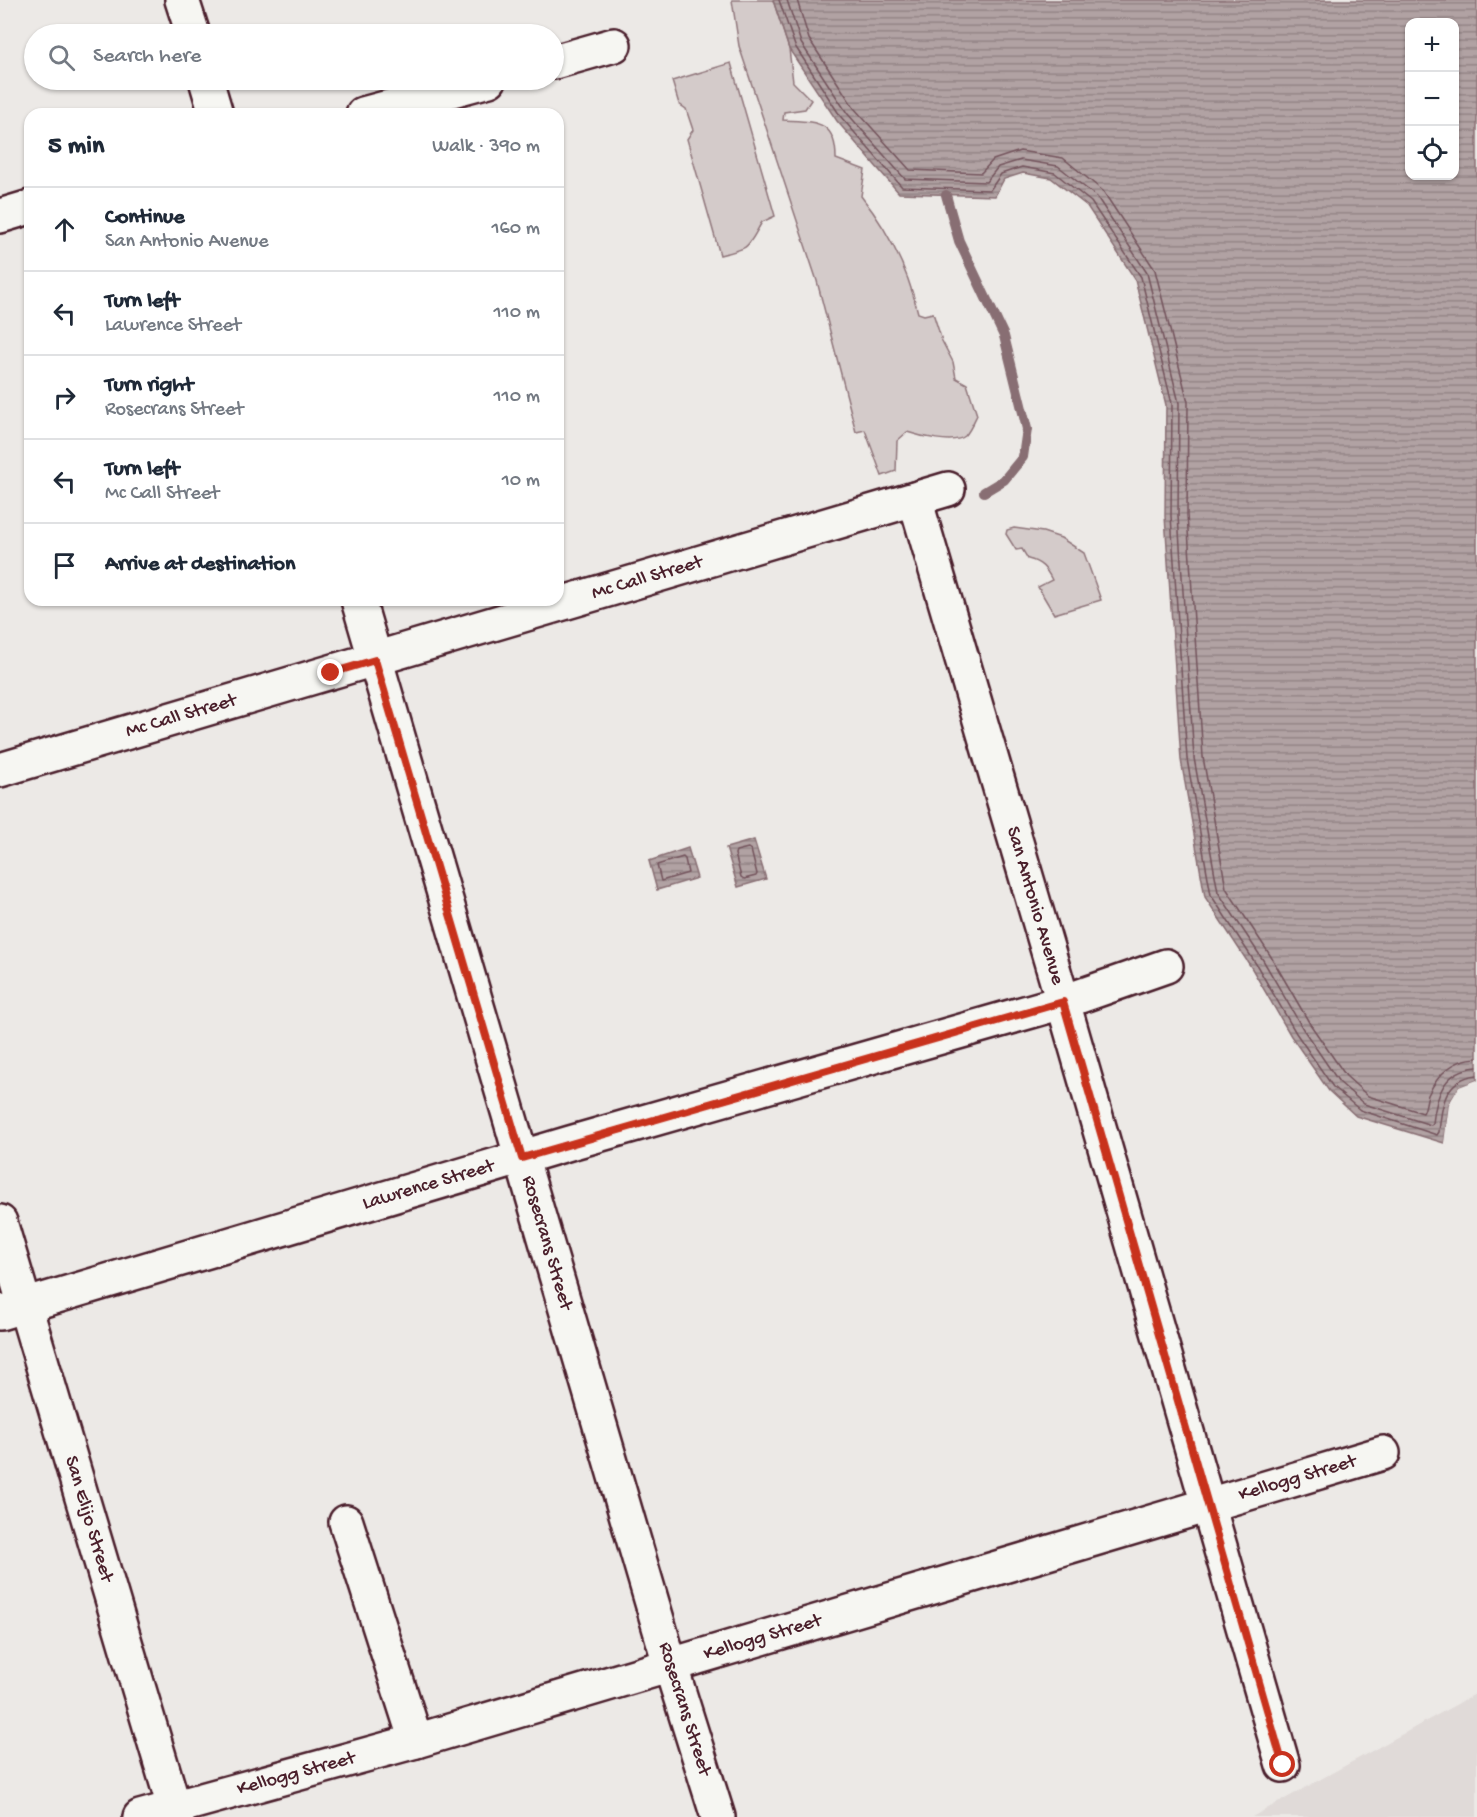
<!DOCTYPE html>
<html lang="en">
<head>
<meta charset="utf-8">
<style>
	:root { --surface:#fff; --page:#f2f2f3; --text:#1f2937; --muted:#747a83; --line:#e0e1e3 }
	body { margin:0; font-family:"Gochi Hand",sans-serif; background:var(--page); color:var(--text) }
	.controls { position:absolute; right:18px; top:18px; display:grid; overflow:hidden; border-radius:12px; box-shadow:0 2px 4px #0004 }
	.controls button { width:54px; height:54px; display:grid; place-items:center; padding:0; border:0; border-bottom:2px solid var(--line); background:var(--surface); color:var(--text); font:30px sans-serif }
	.stop { position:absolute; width:18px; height:18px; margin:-14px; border:4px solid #c8321e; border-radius:50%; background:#fff }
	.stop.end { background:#c8321e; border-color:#fff; box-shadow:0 2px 6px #0008 }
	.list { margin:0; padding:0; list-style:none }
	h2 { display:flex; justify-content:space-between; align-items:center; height:78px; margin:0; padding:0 24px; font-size:26px }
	h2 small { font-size:20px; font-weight:400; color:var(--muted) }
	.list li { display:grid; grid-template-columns:39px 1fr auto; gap:18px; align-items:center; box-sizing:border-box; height:84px; padding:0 24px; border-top:2px solid var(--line) }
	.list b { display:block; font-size:22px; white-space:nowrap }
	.list p { margin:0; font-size:20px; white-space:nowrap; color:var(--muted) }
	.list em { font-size:20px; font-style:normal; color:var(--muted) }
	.icon { flex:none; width:33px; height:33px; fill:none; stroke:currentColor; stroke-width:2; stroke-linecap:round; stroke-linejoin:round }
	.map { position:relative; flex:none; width:1477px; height:1817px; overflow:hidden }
	.search { position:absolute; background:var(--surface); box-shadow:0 2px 4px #0004; left:24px; top:24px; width:540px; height:66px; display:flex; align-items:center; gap:15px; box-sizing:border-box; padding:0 21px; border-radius:33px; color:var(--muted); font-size:22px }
	.panel { position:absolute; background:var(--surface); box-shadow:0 2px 4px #0004; left:24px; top:108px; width:540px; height:498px; border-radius:18px }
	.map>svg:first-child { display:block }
	.built { fill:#e0dad8 }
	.green { fill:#d4cbca; stroke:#8f757a; stroke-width:1.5 }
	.water { fill:url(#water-rules); stroke:#886e73; stroke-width:1.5; fill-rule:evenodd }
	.pier { fill:#ece9e6 }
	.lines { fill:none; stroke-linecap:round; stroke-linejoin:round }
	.shore { stroke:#73535b; stroke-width:1.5 }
	.stream { stroke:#886e73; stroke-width:10 }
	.minor-casing { stroke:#4a1f2b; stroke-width:38 }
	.minor { stroke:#f6f6f2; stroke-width:33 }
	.route { stroke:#c8321e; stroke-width:8 }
	.labels { text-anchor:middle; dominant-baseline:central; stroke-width:6; stroke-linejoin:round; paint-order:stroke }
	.street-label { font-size:20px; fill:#4a1f2b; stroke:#f6f6f2 }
</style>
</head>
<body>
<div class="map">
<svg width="1477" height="1817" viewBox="0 0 1477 1817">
	<defs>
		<pattern id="water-rules" width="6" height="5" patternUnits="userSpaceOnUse" patternTransform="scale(1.5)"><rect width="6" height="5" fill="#b1a2a3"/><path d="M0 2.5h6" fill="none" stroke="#928385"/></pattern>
	</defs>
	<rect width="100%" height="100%" fill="#ece9e6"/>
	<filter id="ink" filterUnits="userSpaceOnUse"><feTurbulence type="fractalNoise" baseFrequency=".0167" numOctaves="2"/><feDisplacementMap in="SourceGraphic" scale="12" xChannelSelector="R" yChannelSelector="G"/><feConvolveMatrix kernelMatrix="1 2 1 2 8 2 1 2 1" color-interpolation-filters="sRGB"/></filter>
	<g filter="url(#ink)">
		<path class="built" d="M 1477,1693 L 1477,1817 L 1252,1817 Z"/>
		<path class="green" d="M 732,0 L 773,0 L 789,49 L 793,82 L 811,100 L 805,109 L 784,112 L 783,120 C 815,122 836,119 836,159 L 865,170 L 861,196 C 888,230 908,270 918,313 L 924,315 L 933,313 L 942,341 L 953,362 L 956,378 L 967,384 L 977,415 C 974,421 970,431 965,436 C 954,445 919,436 907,432 L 897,441 L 896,471 L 882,476 L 865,430 L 856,432 L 817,281 L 739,46 Z
			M 731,63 L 775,216 L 762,222 C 746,249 752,247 720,255 L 687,139 L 693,130 L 686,109 L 679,104 L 672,81 Z
			M 1014,528 L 1043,532 L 1061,538 L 1084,553 L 1101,600 L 1054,614 L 1038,587 L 1052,580 C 1046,568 1041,562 1028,559 L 1022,549 L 1016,550 L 1006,534 L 1007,530 Z"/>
		<path class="water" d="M 773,0 L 1477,0 L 1477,1080 L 1459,1087 L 1449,1104 L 1444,1143 L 1356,1116 L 1329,1091 L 1291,1036 L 1251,967 L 1205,897 L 1181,760 L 1165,516 L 1166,405 L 1135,279 L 1087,206 L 1051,178 L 1023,173 L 1004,179 L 995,196 L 899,193 L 837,121 L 789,49 ZM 1410,22 L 1454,22 L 1454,176 L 1410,176 Z
			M 754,840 L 766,879 L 738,887 L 726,848 Z
			M 688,848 L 697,878 L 657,890 L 649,861 Z"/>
		<path class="pier" d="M 1477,1080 L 1477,1083 L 1461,1089 L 1451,1105 L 1446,1146 L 1444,1143 L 1449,1104 L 1459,1087 Z"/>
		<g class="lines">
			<path class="shore" d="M 779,0 L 795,46 L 841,117 L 902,187 L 990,190 L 1001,174 L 1022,167 L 1055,173 L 1091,202 L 1141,277 L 1172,404 L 1171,516 L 1187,759 L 1211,895 L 1256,964 L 1296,1033 L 1333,1087 L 1360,1110 L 1437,1135 L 1439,1132 C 1442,1105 1444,1079 1477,1075
				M 787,0 L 801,43 L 847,113 L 905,179 L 986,182 L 998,167 L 1021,160 L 1058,166 L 1097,197 L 1147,273 L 1179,403 L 1178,516 L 1194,758 L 1218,892 L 1263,960 L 1303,1029 L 1339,1082 L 1364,1104 L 1431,1125 L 1433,1123 C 1436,1095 1444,1070 1477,1067
				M 797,0 L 809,39 L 854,108 L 910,170 L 981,173 L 993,160 L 1020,151 L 1063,158 L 1103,191 L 1155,270 L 1188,402 L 1187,515 L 1203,757 L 1226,888 L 1270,955 L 1310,1024 L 1346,1076 L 1368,1096 L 1423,1113 C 1426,1108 1426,1101 1428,1095 C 1438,1074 1453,1059 1477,1058
				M 748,848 L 751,850 L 757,874 L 756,876 L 744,879 L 741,877 L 735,854 L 736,851 Z
				M 683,857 L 685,859 L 688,873 L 661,881 L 657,865 Z"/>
			<path class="stream" d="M 946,195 L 959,241 L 1004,336 L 1027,429 L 1023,457 L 1004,480 L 984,492"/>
			<g class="minor-casing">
				<g id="minor">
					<path d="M 182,0 L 193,34"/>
					<path d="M 554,62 L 614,45"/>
					<path d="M 206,80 L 216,114"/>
					<path d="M 363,114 L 489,80"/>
					<path d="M 0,216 L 30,207"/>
					<path id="s1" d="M 915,499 L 1063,1002 L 1283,1765"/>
					<path id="s2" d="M 358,600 L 670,1664 L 718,1817"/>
					<path id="s3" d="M 0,770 L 948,489"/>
					<path id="s4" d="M 0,1222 L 177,1817"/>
					<path id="s5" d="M 0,1313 L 570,1143 L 1063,1002 L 1166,966"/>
					<path d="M 346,1522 L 416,1741"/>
					<path id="s6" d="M 140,1817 L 416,1741 L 1383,1453"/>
				</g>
			</g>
			<use href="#minor" class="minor"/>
		</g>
	</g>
	<g class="lines" filter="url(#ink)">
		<path class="route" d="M 331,673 L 375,660 L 522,1158 L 1063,1002 L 1283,1765"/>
	</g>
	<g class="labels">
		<g class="street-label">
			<text stroke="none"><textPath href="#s3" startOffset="675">Mc Call Street</textPath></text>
			<text stroke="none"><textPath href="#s3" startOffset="189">Mc Call Street</textPath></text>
			<text stroke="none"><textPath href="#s1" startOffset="424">San Antonio Avenue</textPath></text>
			<text stroke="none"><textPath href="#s5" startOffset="447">Lawrence Street</textPath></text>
			<text stroke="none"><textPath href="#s2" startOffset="670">Rosecrans Street</textPath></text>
			<text stroke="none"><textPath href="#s6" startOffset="1206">Kellogg Street</textPath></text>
			<text stroke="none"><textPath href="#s4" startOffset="310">San Elijo Street</textPath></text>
			<text stroke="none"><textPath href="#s6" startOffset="648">Kellogg Street</textPath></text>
			<text stroke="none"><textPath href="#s2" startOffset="1156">Rosecrans Street</textPath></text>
			<text stroke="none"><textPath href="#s6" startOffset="162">Kellogg Street</textPath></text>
		</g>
	</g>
</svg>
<div class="controls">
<button>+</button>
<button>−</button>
<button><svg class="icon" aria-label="locate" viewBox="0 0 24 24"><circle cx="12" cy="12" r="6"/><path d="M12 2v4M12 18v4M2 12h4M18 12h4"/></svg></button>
</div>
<div class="stop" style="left:1283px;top:1765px"></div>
<div class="stop end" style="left:331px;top:673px"></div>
<div class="search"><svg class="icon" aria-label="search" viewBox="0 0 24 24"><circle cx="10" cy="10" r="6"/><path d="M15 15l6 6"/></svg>Search here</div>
<section class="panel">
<h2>5 min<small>Walk · 390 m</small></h2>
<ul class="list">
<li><svg class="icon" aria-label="ahead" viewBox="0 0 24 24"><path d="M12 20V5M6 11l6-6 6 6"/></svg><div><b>Continue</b><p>San Antonio Avenue</p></div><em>160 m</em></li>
<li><svg class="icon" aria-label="left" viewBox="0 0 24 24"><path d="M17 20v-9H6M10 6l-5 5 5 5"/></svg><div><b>Turn left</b><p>Lawrence Street</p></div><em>110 m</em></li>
<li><svg class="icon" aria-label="right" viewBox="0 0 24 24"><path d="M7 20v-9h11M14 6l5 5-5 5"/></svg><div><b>Turn right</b><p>Rosecrans Street</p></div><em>110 m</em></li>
<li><svg class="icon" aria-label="left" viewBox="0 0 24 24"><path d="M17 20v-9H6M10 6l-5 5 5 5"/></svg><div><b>Turn left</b><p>Mc Call Street</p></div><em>10 m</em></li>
<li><svg class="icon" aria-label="arrive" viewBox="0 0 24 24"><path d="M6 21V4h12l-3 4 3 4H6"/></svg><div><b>Arrive at destination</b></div></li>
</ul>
</section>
</div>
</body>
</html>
